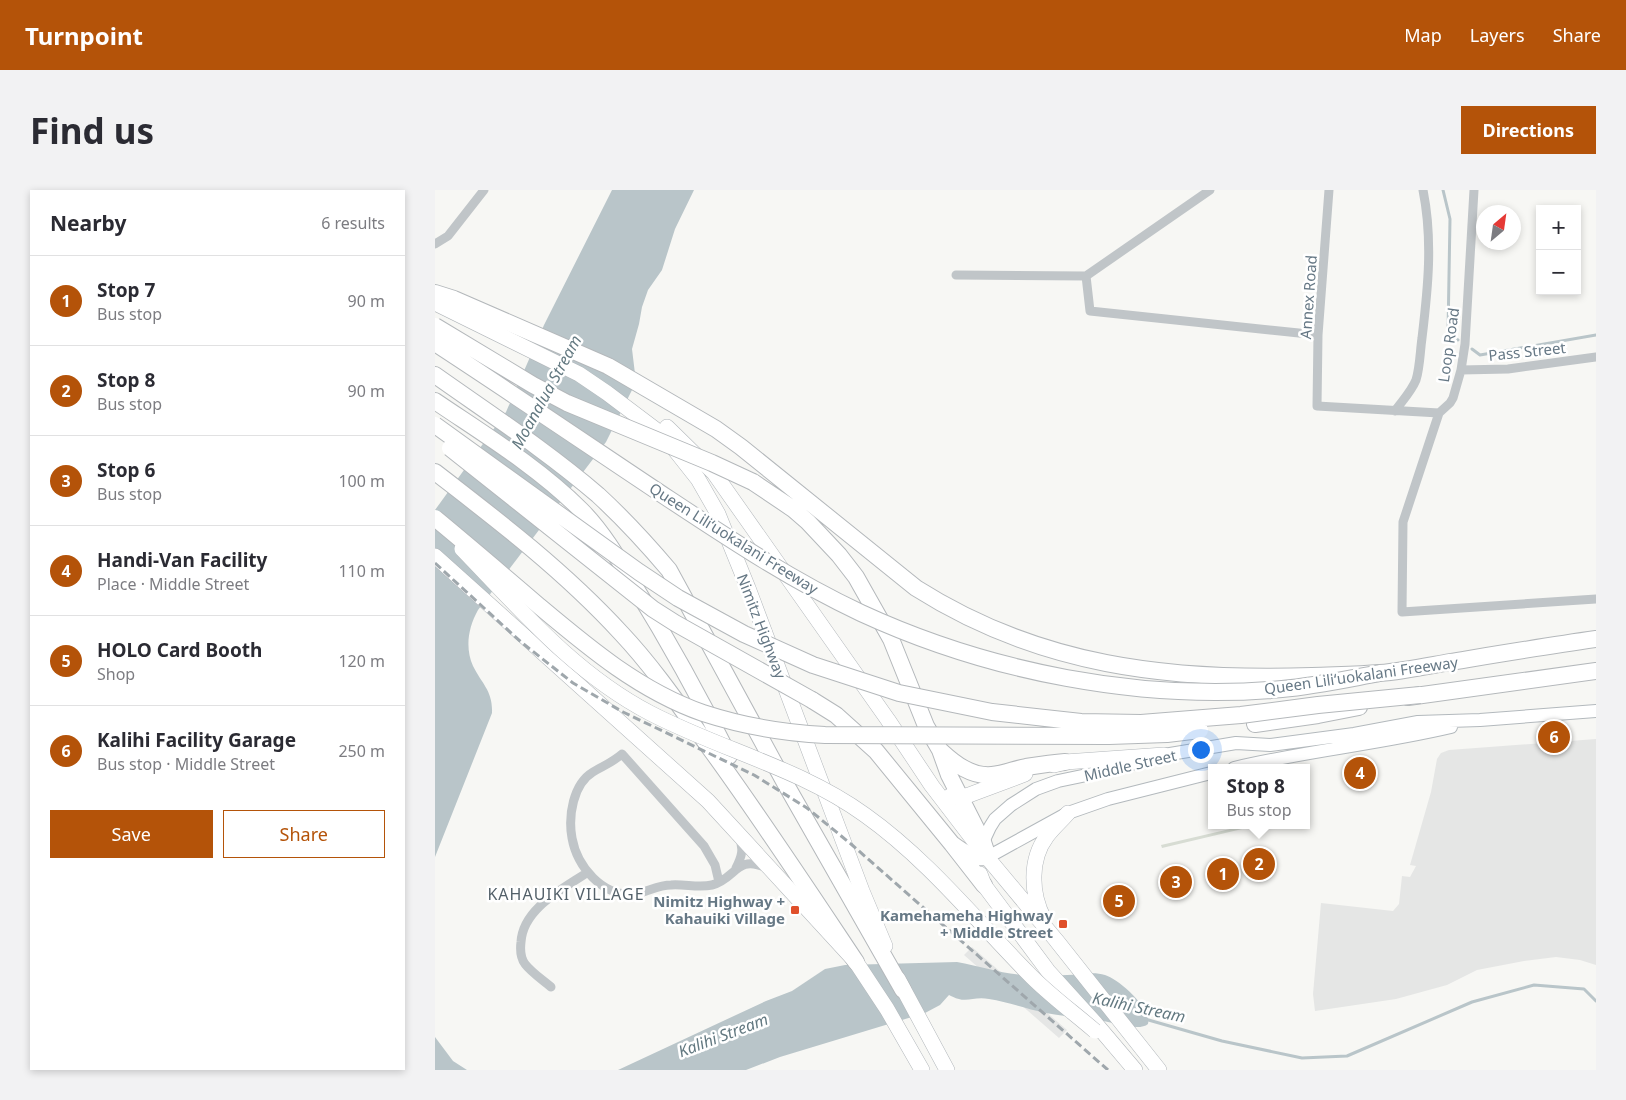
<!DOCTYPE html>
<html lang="en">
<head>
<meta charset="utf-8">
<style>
	:root { --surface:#fff; --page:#f2f2f3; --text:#2b2b33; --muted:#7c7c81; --line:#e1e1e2; --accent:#b45309 }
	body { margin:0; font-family:"Noto Sans",sans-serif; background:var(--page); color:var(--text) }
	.controls { position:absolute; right:15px; top:15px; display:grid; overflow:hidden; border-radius:0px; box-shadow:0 2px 8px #0003 }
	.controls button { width:45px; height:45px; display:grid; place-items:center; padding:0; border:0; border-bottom:1px solid var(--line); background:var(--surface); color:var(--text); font:25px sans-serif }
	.compass { position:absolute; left:1041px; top:15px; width:45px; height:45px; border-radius:50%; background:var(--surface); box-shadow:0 2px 8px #0003; rotate:29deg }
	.you { position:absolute; left:765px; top:559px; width:18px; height:18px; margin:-12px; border:4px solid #fff; border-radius:50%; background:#1a73e8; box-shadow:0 0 0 8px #1a73e833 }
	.badge { display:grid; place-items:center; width:32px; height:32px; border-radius:50%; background:var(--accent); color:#fff; font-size:16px; font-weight:700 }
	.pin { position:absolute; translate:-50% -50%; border:2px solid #fff; box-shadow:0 1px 5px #0006 }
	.popup { position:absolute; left:773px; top:574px; width:102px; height:65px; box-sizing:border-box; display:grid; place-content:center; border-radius:0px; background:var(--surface); filter:drop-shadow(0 1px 4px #0005); font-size:16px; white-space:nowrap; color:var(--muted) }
	.popup b { font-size:19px; color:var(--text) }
	.popup::after { content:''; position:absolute; left:50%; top:100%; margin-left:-10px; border:10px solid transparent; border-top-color:var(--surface) }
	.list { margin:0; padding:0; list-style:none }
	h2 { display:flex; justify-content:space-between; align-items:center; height:65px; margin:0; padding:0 20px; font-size:21px }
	h2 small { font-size:16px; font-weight:400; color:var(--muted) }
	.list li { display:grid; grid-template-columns:32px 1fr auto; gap:15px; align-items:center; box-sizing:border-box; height:90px; padding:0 20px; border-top:1px solid var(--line) }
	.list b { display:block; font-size:19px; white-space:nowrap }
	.list p { margin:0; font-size:16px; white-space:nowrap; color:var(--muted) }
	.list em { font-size:16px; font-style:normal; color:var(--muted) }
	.actions { display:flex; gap:10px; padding:15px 20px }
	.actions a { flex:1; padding:11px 0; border:1px solid var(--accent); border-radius:0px; text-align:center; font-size:18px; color:var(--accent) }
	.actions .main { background:var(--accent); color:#fff }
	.map { position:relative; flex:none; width:1161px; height:880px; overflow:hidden; border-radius:0px }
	header { display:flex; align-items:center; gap:30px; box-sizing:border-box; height:70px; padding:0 25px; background:var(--accent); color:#fff }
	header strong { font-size:24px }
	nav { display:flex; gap:28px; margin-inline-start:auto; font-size:18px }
	.intro { display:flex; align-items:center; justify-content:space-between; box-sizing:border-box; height:120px; padding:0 30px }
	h1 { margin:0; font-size:35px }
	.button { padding:12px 22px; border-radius:0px; background:var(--accent); color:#fff; font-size:18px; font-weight:700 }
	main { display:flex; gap:30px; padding:0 30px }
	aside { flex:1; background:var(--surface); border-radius:0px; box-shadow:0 2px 8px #0003 }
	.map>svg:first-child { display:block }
	.built { fill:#e5e6e5 }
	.green { fill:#d7dcd3 }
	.water { fill:#b9c5c9 }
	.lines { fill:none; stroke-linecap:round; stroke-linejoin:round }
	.stream { stroke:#b9c5c9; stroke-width:3 }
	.secondary-casing { stroke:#b3b9bd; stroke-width:14 }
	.primary-casing { stroke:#b2b7bb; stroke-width:16 }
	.motorway-casing { stroke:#b4b8bb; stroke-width:18 }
	.minor { stroke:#c0c5c8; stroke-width:9 }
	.secondary { stroke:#fff; stroke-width:12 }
	.primary { stroke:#fff; stroke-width:15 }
	.motorway { stroke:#fff; stroke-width:16 }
	.rail { stroke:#9fa7ac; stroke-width:3; stroke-dasharray:8 4; stroke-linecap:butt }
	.primary-bridge-casing { stroke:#b2b7bb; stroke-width:16; stroke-linecap:butt }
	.motorway-bridge-casing { stroke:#b4b8bb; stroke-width:18; stroke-linecap:butt }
	.primary-bridge { stroke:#fff; stroke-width:15 }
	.motorway-bridge { stroke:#fff; stroke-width:16 }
	.poi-dot { fill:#e0502b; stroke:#fff; stroke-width:2 }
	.labels { text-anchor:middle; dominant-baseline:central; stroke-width:5; stroke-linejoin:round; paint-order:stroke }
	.street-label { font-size:15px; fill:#667885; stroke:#fff }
	.poi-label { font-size:15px; font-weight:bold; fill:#667885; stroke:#fff; text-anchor:end }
	.water-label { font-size:16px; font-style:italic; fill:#637981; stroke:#fff }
	.neighbourhood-label { font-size:16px; letter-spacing:1px; fill:#54616a; stroke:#fff }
</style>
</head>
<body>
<header>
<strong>Turnpoint</strong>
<nav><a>Map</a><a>Layers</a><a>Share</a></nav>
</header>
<div class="intro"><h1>Find us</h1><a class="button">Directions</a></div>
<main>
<aside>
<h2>Nearby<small>6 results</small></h2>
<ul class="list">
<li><span class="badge">1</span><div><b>Stop 7</b><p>Bus stop</p></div><em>90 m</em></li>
<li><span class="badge">2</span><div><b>Stop 8</b><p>Bus stop</p></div><em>90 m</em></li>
<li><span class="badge">3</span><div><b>Stop 6</b><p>Bus stop</p></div><em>100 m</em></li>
<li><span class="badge">4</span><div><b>Handi-Van Facility</b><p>Place · Middle Street</p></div><em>110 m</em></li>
<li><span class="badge">5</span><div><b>HOLO Card Booth</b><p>Shop</p></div><em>120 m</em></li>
<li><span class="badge">6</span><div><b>Kalihi Facility Garage</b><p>Bus stop · Middle Street</p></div><em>250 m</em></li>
</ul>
<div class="actions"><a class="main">Save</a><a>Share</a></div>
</aside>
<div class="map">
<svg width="1161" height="880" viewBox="0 0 1161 880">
	<rect width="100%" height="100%" fill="#f7f7f4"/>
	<path class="built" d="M 1161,549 L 1161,775 L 1145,770 L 1121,767 L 1089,771 L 1042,780 L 1012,795 L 961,809 L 880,821 L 878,804 L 886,713 L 958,721 L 964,714 L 967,686 L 975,687 L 981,676 L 975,675 L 996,602 L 1002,569 L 1006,563 L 1014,560 Z
		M 537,757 L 632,840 L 624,848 L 529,765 Z"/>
	<path class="green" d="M 801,635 L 824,635 L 727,658 L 726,655 L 795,639 Z"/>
	<path class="water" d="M 177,0 L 259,0 L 240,39 L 227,80 L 213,100 L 207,117 L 204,134 L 197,159 L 201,192 L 171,252 L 43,420 C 33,438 30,458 38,476 C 47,494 58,501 57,523 L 0,667 L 0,320 L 71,222 L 109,135 Z
		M 522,772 C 545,776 567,784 590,785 C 603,786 618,786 632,785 C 644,785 658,781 670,785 C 684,789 717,819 713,834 C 704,842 676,832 664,830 C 646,828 628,826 611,823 C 592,819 573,812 554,809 C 536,806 532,815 514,805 L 505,815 L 490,823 L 345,867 L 311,880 L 183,880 L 331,811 L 357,801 L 390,779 L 410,775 Z
		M 0,847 L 18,871 L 32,880 L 0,880 Z"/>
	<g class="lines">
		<path class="stream" d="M 1008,0 L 1015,29 L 1013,143 L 1023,150
			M 1037,159 L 1045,165 L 1161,145
			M 710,829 L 787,851 L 867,868 L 912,866 L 1037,812 L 1099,795 L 1149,799 L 1161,811"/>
		<g class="secondary-casing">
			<path id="secondary" d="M 799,578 C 870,561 944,554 1016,537
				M 548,652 L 555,637 L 560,629 L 576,615 L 601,599 L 623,591 L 671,581 L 729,565 L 801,553 L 835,555 L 919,544 L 983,532 L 1045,530 L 1161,521
				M 553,667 L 633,623 L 673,609 L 776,583"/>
		</g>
		<g class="primary-casing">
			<path id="primary" d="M 0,113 L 144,184 L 172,203 L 229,246 L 263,289 L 283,324 L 313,398 L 427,701 L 450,756
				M 232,237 L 279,283 L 453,530 L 497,596 L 546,660 L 621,750 L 724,880
				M 0,366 L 273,611 L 421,772 L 452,819 L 487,880
				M 619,575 L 630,572 L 729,565
				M 515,606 L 525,607 L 534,605 L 590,584
				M 545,684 L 549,695 L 613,781 L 661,834 L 700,880
				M 609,729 C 596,704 594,670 612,646 C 618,638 626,631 633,623
				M 463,789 L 512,880"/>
		</g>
		<g class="motorway-casing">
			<path id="motorway" d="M 0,103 L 19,109 L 173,176 L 281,239 L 306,257 L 481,398 C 604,476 734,491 877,486 C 899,485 922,485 945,483 C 968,481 992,476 1015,472 C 1064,464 1112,456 1161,449
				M 0,185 C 55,224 112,261 163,305 C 188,328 212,354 234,380 L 350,593 L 468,800
				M 0,211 C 50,245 103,277 146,320 C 168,342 184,370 200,397 C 234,452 265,508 294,566
				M 0,282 C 65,332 130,382 186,443 C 219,478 246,518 274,557 C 325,627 373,700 421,772
				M 318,292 L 358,319 L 373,332 L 404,365 L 421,387 L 456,449 L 491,536 L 505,560 L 514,585 L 548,652 L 553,667 C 538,669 529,663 517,654
				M 973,507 L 1161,481
				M 377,510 L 401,525 L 441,561 L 517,654 L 549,695
				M 820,534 L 883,525 L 924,517
				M 506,561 C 520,574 537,587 557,585 C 569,584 580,579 591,577 C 604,575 617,573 630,572"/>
		</g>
		<path class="minor" d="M 894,0 L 883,145 L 882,216 L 1004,223
			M 1039,0 L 1030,154 L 1026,180 L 1018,208 L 1015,213 L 1004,223 L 968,332 L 967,422 L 1161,409
			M 0,54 L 13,46 L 49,0
			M 521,85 L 651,86 L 775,0
			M 651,86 L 655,121 L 883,145
			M 1026,180 L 1073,179 L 1161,167
			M 960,221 C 967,211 976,202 981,190 C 985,177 985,162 987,148 C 993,98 998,50 988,0
			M 301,678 C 307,666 309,659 304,647
			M 284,692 L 280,675 L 269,656 L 187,564 C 178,572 168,576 158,582 C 138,594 133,626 137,648 C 142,676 167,707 199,704 C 212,702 223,695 236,695 C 250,694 264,698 277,695 C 301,689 301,664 331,678
			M 116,797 C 108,790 97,783 90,774 C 85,767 85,760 86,752 C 88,718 128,699 153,682"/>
		<use href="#secondary" class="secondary"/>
		<use href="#primary" class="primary"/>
		<use href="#motorway" class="motorway"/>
		<path class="rail" d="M 0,373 L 86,452 L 138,493 L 188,522 L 319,585 L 372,618 L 416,654 L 673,880"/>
		<g class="primary-bridge-casing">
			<path id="primary-bridge" d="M 27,359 C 85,419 140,484 215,523 C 286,560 365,578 430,625 C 492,669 540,729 593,783 C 613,804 638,822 660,841"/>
		</g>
		<g class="motorway-bridge-casing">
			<path id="motorway-bridge" d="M 0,136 L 98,195 L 132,213 L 277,273 L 318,292
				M 0,153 C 78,204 156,257 234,309 C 296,350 358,391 426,423 C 554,482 706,512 847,499 C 880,496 912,489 945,483
				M 0,235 L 204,382 L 243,408 L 309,444 L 378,475 L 464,503 L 557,522 L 646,532 L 706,533 L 806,525 L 883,515 L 985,505
				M 15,258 L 218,419 L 240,433 L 377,510
				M 0,328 C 35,357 69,386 104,416 C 154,458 205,501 268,523 C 308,536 348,543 390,545 L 674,546 L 732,544 L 765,540"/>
		</g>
		<use href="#primary-bridge" class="primary-bridge"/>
		<use href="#motorway-bridge" class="motorway-bridge"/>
	</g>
	<g class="poi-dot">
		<rect x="355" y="715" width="10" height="10" rx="2.5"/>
		<rect x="623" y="729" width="10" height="10" rx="2.5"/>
	</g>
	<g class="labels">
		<g class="street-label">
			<text transform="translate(873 107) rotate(-86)">Annex Road</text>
			<text transform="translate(1013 155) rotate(-82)">Loop Road</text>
			<text transform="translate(1092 161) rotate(-6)">Pass Street</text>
			<text transform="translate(299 348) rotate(32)">Queen Liliʻuokalani Freeway</text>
			<text transform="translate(327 436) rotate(69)">Nimitz Highway</text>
			<text transform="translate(926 485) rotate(-8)">Queen Liliʻuokalani Freeway</text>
			<text transform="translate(695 575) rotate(-13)">Middle Street</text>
		</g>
		<g class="poi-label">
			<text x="350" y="711">Nimitz Highway +<tspan x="350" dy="17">Kahauiki Village</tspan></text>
			<text x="618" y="725">Kamehameha Highway<tspan x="618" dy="17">+ Middle Street</tspan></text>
		</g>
		<g class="water-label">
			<text transform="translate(111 202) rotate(-61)">Moanalua Stream</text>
			<text transform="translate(704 817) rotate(12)">Kalihi Stream</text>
			<text transform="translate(288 845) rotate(-21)">Kalihi Stream</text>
		</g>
		<g class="neighbourhood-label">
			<text x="131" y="704">KAHAUIKI VILLAGE</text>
		</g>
	</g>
</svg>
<div class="controls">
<button>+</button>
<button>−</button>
</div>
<svg class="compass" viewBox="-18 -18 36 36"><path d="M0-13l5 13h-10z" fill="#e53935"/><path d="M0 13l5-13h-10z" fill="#7c7c81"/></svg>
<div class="you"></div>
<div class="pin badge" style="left:788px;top:684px">1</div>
<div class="pin badge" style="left:824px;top:674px">2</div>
<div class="popup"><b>Stop 8</b>Bus stop</div>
<div class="pin badge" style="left:741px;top:692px">3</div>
<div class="pin badge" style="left:925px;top:583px">4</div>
<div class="pin badge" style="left:684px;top:711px">5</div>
<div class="pin badge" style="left:1119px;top:547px">6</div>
</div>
</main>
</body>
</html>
